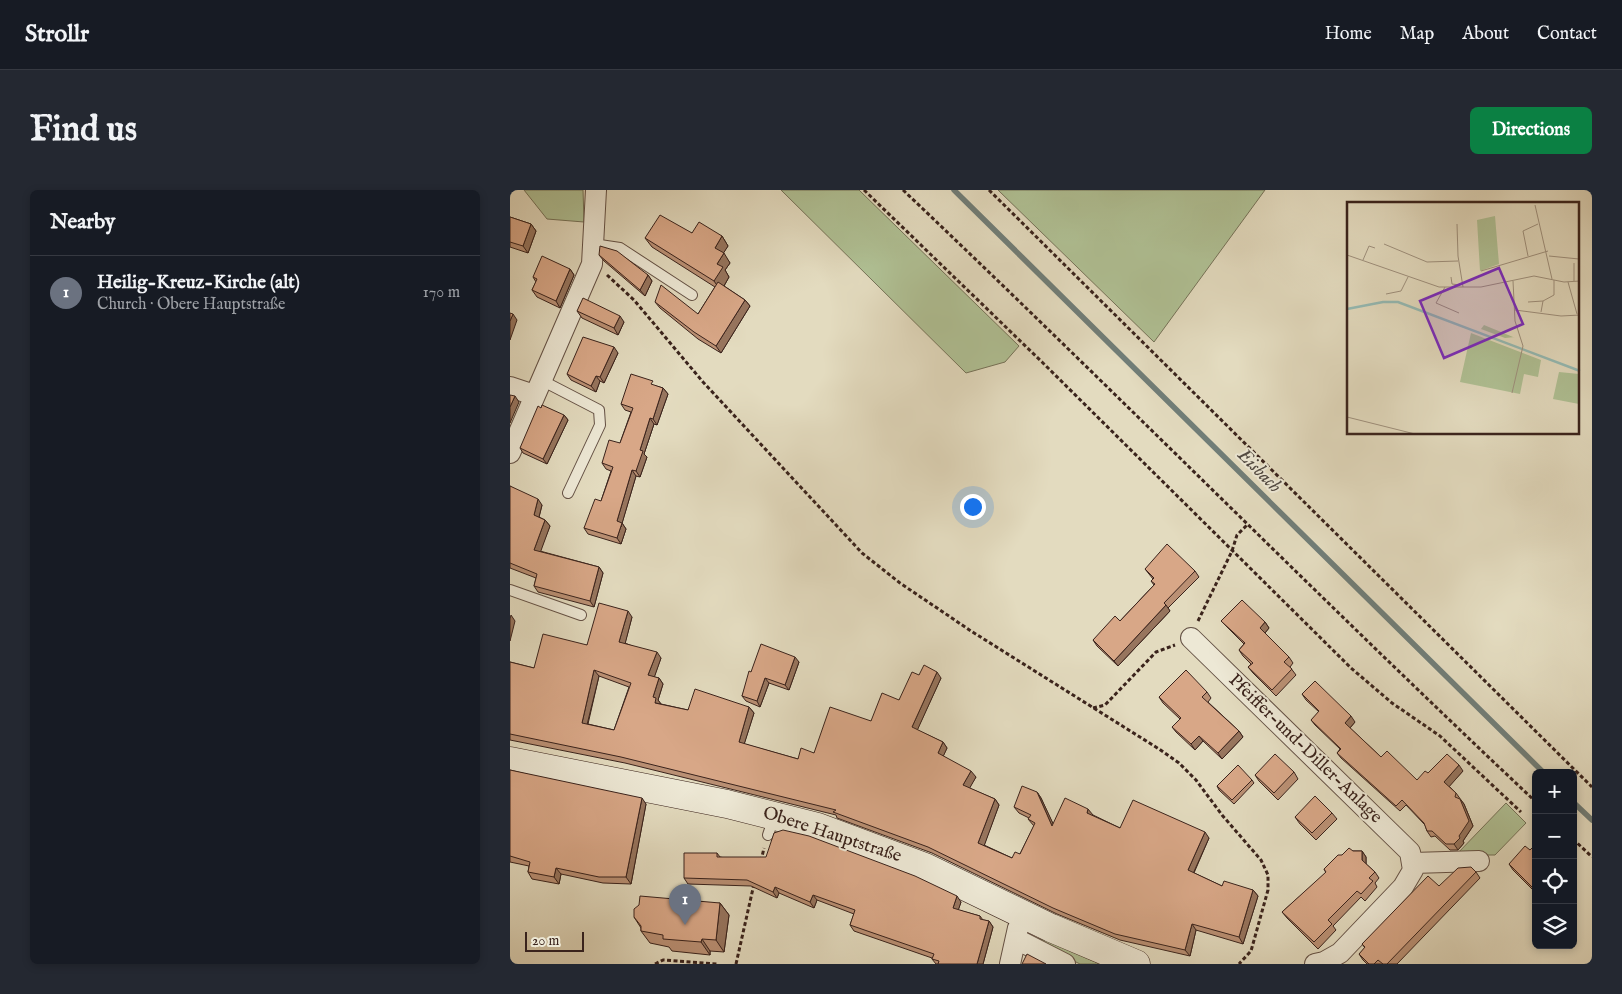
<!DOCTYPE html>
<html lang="en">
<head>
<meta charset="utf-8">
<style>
	:root { --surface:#171b24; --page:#242831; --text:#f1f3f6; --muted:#9ea1a6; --line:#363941; --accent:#0b8043 }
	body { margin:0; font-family:"IM FELL English",serif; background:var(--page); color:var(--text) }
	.controls { position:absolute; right:15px; bottom:15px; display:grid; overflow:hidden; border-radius:8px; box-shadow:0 2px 8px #0003 }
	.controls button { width:45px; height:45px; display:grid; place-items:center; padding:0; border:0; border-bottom:1px solid var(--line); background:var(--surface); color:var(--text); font:25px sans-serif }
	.scale { position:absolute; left:15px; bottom:12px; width:59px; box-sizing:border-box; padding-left:5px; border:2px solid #3a231c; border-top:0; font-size:14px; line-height:18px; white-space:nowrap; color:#3a231c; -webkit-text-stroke:4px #ede8d5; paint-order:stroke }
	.you { position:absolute; left:462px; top:316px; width:18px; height:18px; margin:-12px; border:4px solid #fff; border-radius:50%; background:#1a73e8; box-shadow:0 0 0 8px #1a73e833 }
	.badge { display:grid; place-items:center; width:32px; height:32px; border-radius:50%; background:var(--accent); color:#fff; font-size:16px; font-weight:700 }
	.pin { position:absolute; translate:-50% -41px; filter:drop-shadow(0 1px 2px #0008) }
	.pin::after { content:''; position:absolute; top:26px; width:18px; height:15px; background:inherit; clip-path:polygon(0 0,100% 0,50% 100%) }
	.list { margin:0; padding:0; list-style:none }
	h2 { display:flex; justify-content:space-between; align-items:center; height:65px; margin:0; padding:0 20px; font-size:21px }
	h2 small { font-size:16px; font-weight:400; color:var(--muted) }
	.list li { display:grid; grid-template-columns:32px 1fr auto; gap:15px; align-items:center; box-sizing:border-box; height:75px; padding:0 20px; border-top:1px solid var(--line) }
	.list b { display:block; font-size:19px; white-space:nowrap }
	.list p { margin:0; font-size:16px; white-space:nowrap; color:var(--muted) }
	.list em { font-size:16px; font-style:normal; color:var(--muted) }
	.icon { flex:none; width:28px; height:28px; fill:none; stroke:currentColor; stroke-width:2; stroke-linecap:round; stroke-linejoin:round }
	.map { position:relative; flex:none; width:1082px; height:774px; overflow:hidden; border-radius:8px }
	header { display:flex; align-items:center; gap:30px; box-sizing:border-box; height:70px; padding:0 25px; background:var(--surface); border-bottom:1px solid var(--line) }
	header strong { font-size:24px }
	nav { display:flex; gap:28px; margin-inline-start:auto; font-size:18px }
	.intro { display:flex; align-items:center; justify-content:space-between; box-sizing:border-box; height:120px; padding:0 30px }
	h1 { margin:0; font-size:35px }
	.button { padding:12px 22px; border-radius:8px; background:var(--accent); color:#fff; font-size:18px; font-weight:700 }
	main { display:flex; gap:30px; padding:0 30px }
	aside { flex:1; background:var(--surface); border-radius:8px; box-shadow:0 2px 8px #0003 }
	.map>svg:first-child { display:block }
	.green { fill:#b0c195; stroke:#757258 }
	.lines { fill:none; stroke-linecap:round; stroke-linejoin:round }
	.stream { stroke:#717e78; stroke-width:5.5 }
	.service-casing { stroke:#645145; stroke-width:12 }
	.minor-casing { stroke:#645145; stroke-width:22 }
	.secondary-casing { stroke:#3a231c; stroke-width:29 }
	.path { stroke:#3a231c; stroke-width:3; stroke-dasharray:4 2.5; stroke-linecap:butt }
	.service { stroke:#ede8d5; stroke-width:10 }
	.minor { stroke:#ede8d5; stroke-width:20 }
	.secondary { stroke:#ede8d5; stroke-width:28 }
	.wall { fill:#ba9074; stroke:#3a231c; fill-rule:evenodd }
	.shaded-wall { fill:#97755e; stroke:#3a231c }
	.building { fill:#d8a787; stroke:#3a231c; fill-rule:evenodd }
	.labels { text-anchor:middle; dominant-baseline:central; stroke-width:4; stroke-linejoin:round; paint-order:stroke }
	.street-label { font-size:18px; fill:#3a231c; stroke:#ede8d5 }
	.water-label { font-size:19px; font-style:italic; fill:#514942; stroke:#ede8d5 }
	.inset-river { fill:none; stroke:#95bbb5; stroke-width:2.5 }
	.inset-road { fill:none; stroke:#9f917e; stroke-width:1 }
	.view { fill:#7b2cbf; fill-opacity:0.15; stroke:#7b2cbf; stroke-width:2.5 }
	.inset-edge { fill:none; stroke:#3a231c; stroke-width:2.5 }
</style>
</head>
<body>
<header>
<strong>Strollr</strong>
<nav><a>Home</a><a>Map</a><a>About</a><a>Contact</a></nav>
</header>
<div class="intro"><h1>Find us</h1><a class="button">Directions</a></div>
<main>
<aside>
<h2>Nearby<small></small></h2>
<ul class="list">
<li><span class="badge" style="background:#6b7280">1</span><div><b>Heilig-Kreuz-Kirche (alt)</b><p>Church · Obere Hauptstraße</p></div><em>170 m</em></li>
</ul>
</aside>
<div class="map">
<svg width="1082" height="774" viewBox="0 0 1082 774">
	<rect width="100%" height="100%" fill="#e3dbbf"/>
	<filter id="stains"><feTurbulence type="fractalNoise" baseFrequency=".004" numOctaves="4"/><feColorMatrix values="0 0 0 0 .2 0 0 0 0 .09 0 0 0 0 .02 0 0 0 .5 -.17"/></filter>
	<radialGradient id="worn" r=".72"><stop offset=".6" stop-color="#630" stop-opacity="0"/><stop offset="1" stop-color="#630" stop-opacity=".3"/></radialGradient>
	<path class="green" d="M 14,0 L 73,0 L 74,32 L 37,29 Z
		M 271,0 L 349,0 L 509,156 L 495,172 L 456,183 Z
		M 488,0 L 755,0 L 644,152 Z
		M 996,613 L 1016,633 L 985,665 L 946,665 Z
		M 527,749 L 535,749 L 590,774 L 570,774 L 530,754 Z"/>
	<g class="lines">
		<path class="stream" d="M 444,0 L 1034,583
			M 1063,612 L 1082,630"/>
		<g class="service-casing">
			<path id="service" d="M 83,54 L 110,58 L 182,105
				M 31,190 L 89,220 L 90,235 L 58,303
				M 0,400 L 71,425
				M 258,645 L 264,627"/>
		</g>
		<g class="minor-casing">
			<path id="minor" d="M 0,197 L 24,205
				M 0,263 L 82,74 L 86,0
				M 681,448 L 900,662 L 903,680 L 893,697 L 830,763 L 814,772 L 805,774
				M 903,673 L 969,671
				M 506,749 L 555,774
				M 500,774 L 508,738"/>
		</g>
		<g class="secondary-casing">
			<path id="secondary" d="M 0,571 L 217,614 L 308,637 L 415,677 L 541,738 L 626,774"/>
		</g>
		<path class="path" d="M 354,0 L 532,172 L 841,478 L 882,513 L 930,546 L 1011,622
			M 393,0 C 606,202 812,411 1026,612
			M 479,0 L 1082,597
			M 97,85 L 124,110 L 193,192 L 352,363 L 390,393 L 461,441 L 649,559 L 669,573 L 686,590 L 712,625 L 751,670 L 758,685 L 758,700 L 741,761 L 729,774
			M 688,431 L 722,361 L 727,345 L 737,335
			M 583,518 L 595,515 L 646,462 L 665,455
			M 1063,649 L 1082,667
			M 251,671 L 254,658
			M 145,774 L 153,770 L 207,774
			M 226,774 L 244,694"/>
		<use href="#service" class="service"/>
		<use href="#minor" class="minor"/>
		<use href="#secondary" class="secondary"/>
	</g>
	<path class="wall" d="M 0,27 L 21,34 L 26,41 L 18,63 L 0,57 Z
		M 182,43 L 212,46 L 218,56 L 213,63 L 220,73 L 215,80 L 219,87 L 214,96 L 235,110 L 240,116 L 211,163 L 188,149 L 150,118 L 145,112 L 188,124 L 205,97 L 142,57 L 135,48 Z
		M 89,65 L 138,85 L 142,91 L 135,106 L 94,71 Z
		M 60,79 L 64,85 L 50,118 L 27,107 L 22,100 L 26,92 L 23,87 Z
		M 67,121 L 114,132 L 108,145 L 72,128 Z
		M 108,163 L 94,193 L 90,191 L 86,202 L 61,190 L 57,184 Z
		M 146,196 L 153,198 L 158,204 L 147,235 L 144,234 L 134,264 L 137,267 L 130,287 L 126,286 L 112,333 L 116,339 L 111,354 L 78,344 L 74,338 L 91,311 L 101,281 L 96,279 L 92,273 L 110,253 L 121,222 L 115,220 L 111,214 Z
		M 54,225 L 58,230 L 37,274 L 13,263 L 10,258 Z
		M 0,296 L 32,315 L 29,327 L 35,330 L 40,336 L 30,361 L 89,377 L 93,383 L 84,417 L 28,402 L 24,396 L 26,388 L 0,378 Z
		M 635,379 L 685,381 L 689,387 L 658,418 L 660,421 L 608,476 L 587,456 L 583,450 L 610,431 L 644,395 L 641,391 L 643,389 Z
		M 122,427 L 115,453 L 151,468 L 144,487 L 149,488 L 153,494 L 148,510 L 151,514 L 178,520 L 239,517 L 244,523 L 234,554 L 288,569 L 304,563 L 361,531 L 389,510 L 409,485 L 431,488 L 407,540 L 433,552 L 437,558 L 433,566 L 466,587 L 459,598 L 485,609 L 489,615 L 474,655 L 502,668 L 510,664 L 524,636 L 518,629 L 519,628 L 509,623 L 504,617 L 527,602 L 531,608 L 543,634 L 583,625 L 610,638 L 699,648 L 684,683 L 712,696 L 743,700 L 748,706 L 733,754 L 686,740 L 680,766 L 610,750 L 547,724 L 422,663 L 327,628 L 326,625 L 115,573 L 0,550 L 0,472 L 24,478 L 77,455 ZM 89,486 L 119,497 L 104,540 L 78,534 Z
		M 711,431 L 755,432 L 759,438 L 755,443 L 779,467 L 783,473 L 780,477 L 786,485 L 766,506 L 743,483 L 738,477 L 741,474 L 733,466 L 729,460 L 734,454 Z
		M 289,472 L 279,500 L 259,493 L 250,517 L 236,511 L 232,506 L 241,482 Z
		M 697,502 L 701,508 L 698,512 L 729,541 L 733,547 L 712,569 L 693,551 L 685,560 L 666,542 L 662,537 L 670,529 L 653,513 L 649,507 Z
		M 792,504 L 845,532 L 840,538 L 871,567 L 907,590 L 918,583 L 953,581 L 939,596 L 946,603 L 954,614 L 963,636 L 953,651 L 954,653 L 948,660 L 940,660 L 925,646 L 921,647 L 917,641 L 915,635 L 896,615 L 890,621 L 831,568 L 827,563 L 830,559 L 805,535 L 801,530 L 809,522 L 796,510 Z
		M 0,580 L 136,614 L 121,694 L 93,693 L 51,684 L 49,694 L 22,689 L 18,682 L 19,676 L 0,672 Z
		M 784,582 L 788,589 L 768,610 L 749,591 L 745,585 Z
		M 742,590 L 744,593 L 724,614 L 709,600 L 707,596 Z
		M 822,623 L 827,629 L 806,650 L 790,634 L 785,627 Z
		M 1020,660 L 1026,660 L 1026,703 L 1003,680 L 999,674 Z
		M 843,661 L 852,661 L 856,667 L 856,674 L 865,682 L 869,688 L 865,693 L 867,697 L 855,711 L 851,707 L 823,736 L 826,740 L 808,759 L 777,728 L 772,722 L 816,683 L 814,679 L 832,665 Z
		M 207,663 L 210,667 L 451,712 L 448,720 L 470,726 L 473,730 L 479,731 L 483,737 L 473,774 L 426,774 L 422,769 L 422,768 L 344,741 L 340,735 L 344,724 L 307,710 L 304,718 L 269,703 L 267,708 L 241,696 L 178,694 L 174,688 Z
		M 966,682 L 970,688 L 887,774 L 857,774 L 853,770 L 849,764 L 855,758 L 852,754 L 929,696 Z
		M 210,713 L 219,725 L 214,762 L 200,761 L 200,765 L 162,761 L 159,757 L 140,753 L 131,741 L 131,738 L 124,727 Z"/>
	<path class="shaded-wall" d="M 21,34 L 26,41 L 18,63 L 13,56 Z
		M 212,46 L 218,56 L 211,67 L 205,58 Z
		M 214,63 L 220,73 L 215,80 L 219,87 L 211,101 L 204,91 L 207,74 Z
		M 60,79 L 64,85 L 50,118 L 46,111 Z
		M 138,85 L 142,91 L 135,106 L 130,100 Z
		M 235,110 L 240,116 L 211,163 L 206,156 Z
		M 3,124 L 7,130 L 0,150 L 0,131 Z
		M 110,126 L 114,132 L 108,145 L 104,138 Z
		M 104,157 L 108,163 L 94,193 L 90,187 Z
		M 86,186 L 90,191 L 86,202 L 81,196 Z
		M 153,198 L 158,204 L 147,235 L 143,229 Z
		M 5,206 L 9,212 L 0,233 L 0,217 Z
		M 54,225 L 58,230 L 37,274 L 33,269 Z
		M 140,228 L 144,234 L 134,264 L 137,267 L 130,287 L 126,281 L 130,260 Z
		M 122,280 L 126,286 L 111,337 L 107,331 Z
		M 28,309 L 32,315 L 28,331 L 24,325 Z
		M 35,330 L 40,336 L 29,366 L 24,360 Z
		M 112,333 L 116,339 L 111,354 L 107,348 Z
		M 89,377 L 93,383 L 84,417 L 80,411 Z
		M 656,415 L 660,421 L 608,476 L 604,471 Z
		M 118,421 L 122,427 L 114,458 L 109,452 Z
		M 1,425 L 5,431 L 0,451 L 0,429 Z
		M 755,432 L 759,438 L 754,444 L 750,438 Z
		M 147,462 L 151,468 L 143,491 L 138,485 Z
		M 285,467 L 289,472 L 279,500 L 275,495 Z
		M 84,480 L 89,486 L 76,539 L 72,533 Z
		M 427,482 L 431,488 L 406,543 L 402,537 Z
		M 149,488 L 153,494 L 148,510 L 151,514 L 145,513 L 143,507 Z
		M 255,488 L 259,493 L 250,517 L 247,511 Z
		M 239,517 L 244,523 L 233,558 L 229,552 Z
		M 841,526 L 845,532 L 839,539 L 835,533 Z
		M 729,541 L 733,547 L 712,569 L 708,563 Z
		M 689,546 L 693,551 L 685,560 L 681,554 Z
		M 433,552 L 437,558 L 432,569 L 428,563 Z
		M 949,575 L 953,581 L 938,598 L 934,592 Z
		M 461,581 L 466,587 L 458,601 L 453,595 Z
		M 527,602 L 531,608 L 547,642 L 542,636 Z
		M 132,608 L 136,614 L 121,694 L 116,687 Z
		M 485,609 L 489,615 L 473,659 L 468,653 Z
		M 950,609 L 954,614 L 963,636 L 953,651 L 954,653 L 948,660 L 944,654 L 949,646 Z
		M 578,619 L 583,625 L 581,629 L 577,623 Z
		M 695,642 L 699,648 L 682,686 L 678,680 Z
		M 852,661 L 856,667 L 856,676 L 852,670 Z
		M 46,678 L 51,684 L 49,694 L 44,687 Z
		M 265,697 L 269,703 L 267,708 L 263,702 Z
		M 743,700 L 748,706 L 733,754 L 729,747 Z
		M 303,705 L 307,710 L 304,718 L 300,712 Z
		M 447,706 L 451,712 L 447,724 L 443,718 Z
		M 210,713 L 219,725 L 214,762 L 206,750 Z
		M 479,731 L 483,737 L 473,774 L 467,774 Z
		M 682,734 L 686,740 L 680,766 L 675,760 Z
		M 192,749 L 200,761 L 200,765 L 191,752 Z"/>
	<path class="building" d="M 150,25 L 182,43 L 189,32 L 212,46 L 205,58 L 214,63 L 207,74 L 213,77 L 204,91 L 135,48 Z
		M 0,27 L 21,34 L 13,56 L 0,52 Z
		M 90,56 L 107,61 L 138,85 L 130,100 L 89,65 Z
		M 32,66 L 60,79 L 46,111 L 22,100 L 27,89 L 23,87 Z
		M 208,92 L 235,110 L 206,156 L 184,142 L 145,112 L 151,95 L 188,124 Z
		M 73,108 L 110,126 L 104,138 L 67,121 Z
		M 0,123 L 3,124 L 0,131 Z
		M 73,147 L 104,157 L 90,187 L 86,186 L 81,196 L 57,184 Z
		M 121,184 L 143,191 L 141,194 L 153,198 L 143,229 L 140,228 L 130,260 L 133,261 L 126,281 L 122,280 L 107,331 L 112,333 L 107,348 L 74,338 L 85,309 L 91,311 L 103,277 L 92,273 L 99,250 L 110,253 L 123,218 L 111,214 Z
		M 0,205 L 5,206 L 0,217 Z
		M 32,215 L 54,225 L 33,269 L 10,258 L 28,216 L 31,218 Z
		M 0,296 L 28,309 L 24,325 L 35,330 L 24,360 L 89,377 L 80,411 L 24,396 L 27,384 L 0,373 Z
		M 657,354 L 685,381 L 654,413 L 656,415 L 604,471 L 583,450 L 605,426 L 610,431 L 645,394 L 641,391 L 644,388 L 635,379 Z
		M 732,410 L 755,432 L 750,438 L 779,467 L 774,472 L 782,479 L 762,500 L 738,477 L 743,473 L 729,460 L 735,453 L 711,431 Z
		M 89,413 L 118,421 L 109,452 L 147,462 L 138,485 L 149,488 L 143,507 L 146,508 L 145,513 L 178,520 L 185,499 L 239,517 L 229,552 L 288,569 L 291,558 L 304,563 L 320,517 L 361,531 L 372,503 L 389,510 L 402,482 L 409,485 L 414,475 L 427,482 L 402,537 L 433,552 L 428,563 L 461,581 L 453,595 L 485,609 L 468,653 L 502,668 L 505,662 L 510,664 L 525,633 L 518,629 L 521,625 L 504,617 L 512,596 L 527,602 L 542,636 L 555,608 L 578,619 L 577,623 L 610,638 L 623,610 L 695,642 L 678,680 L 712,696 L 714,691 L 743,700 L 729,747 L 682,734 L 675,760 L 605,744 L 543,718 L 418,657 L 323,622 L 326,620 L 111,567 L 0,544 L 0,472 L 24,478 L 33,444 L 77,455 ZM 84,480 L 121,493 L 104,540 L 72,533 Z
		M 251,454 L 285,467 L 275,495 L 255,488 L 247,511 L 232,506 L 239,481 L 241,482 Z
		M 676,480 L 697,502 L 692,507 L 729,541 L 708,563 L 689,546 L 681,554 L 662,537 L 671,528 L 649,507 Z
		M 805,491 L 841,526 L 835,533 L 871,567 L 877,561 L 907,590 L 915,581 L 918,583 L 937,564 L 949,575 L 934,592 L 946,603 L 945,607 L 950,609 L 959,631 L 949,646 L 950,648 L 944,654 L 936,654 L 922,641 L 917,641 L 914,633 L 892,610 L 886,616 L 827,563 L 831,559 L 801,530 L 809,521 L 792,504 Z
		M 765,564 L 784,582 L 764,603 L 745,585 Z
		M 728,575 L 742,590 L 722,610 L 707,596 Z
		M 0,580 L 132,608 L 116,687 L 89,687 L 46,678 L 44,687 L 18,682 L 20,672 L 0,666 Z
		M 805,606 L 822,623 L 802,643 L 785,627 Z
		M 273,640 L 299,646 L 405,686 L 447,706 L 443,718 L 470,726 L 470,729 L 479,731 L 467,774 L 428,774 L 429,771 L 422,769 L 424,764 L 340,735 L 345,720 L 303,705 L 300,712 L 265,697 L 263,702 L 237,690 L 174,688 L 174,663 L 207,663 L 207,667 L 256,667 L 264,643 Z
		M 1015,656 L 1020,660 L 1023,657 L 1026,660 L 1026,701 L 999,674 Z
		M 839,658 L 843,661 L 852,661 L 852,670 L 865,682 L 859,688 L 863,691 L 851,704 L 847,701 L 818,730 L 822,734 L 804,752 L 772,722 L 816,682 L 814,679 L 828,665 L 832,665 Z
		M 961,677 L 966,682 L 877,774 L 873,774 L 868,770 L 864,774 L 859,774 L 849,764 L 855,757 L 852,754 L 918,686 L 929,696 L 948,678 Z
		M 130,706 L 210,713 L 206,750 L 192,749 L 191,752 L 153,749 L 153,745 L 131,741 L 131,736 L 124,727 L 124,719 L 129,715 Z
		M 517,764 L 536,774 L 512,774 Z"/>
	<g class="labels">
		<g class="street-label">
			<text transform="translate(795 559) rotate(44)">Pfeiffer-und-Diller-Anlage</text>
			<text transform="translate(322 645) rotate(18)">Obere Hauptstraße</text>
		</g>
		<g class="water-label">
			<text transform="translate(749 281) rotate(45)">Eisbach</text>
		</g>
	</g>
	<g transform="translate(837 12)">
		<rect width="232" height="232" fill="#e3dbbf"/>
		<path d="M 148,14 L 152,62 L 133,69 L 130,18 ZM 137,123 L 166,135 L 168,135 L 158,136 L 134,127 ZM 124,131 L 194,158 L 191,175 L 177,172 L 173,192 L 113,180 ZM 212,170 L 232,172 L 232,202 L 206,197 Z" fill="#b0c195"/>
		<path class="inset-river" d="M 0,107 L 36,100 L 51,100 L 233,169"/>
		<path class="inset-road" d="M 188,3 L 205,77M 110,22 L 111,54 L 116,85M 37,42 L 80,60 L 111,59M 0,53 L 92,85 L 134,85 L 187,74 L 217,80 L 233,79M 181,54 L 176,29 L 191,22M 202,54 L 232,57M 16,58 L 22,44 L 28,46M 227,61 L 227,79M 134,69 L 201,49M 104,75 L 105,82 L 113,83M 221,80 L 230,112M 98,85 L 89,101 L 112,111M 39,92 L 54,89 L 61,75M 181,100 L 196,99M 168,108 L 214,114 L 233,113M 194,110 L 196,99 L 207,93 L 207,78M 165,191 L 176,144 L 168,119 L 166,79M 0,215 L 68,232"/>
		<path class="view" d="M 152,66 L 176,122 L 97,156 L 73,99 Z"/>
		<rect width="232" height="232" class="inset-edge"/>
	</g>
	<rect width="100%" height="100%" filter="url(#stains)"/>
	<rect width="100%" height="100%" fill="url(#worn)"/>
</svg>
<div class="controls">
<button>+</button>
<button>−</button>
<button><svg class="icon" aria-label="locate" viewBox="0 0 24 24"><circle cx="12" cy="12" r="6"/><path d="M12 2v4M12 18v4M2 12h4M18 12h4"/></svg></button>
<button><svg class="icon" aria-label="layers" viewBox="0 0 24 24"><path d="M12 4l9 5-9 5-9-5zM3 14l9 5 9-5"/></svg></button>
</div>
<div class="scale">20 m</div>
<div class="you"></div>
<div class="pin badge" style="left:175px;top:735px;background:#6b7280">1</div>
</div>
</main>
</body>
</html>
